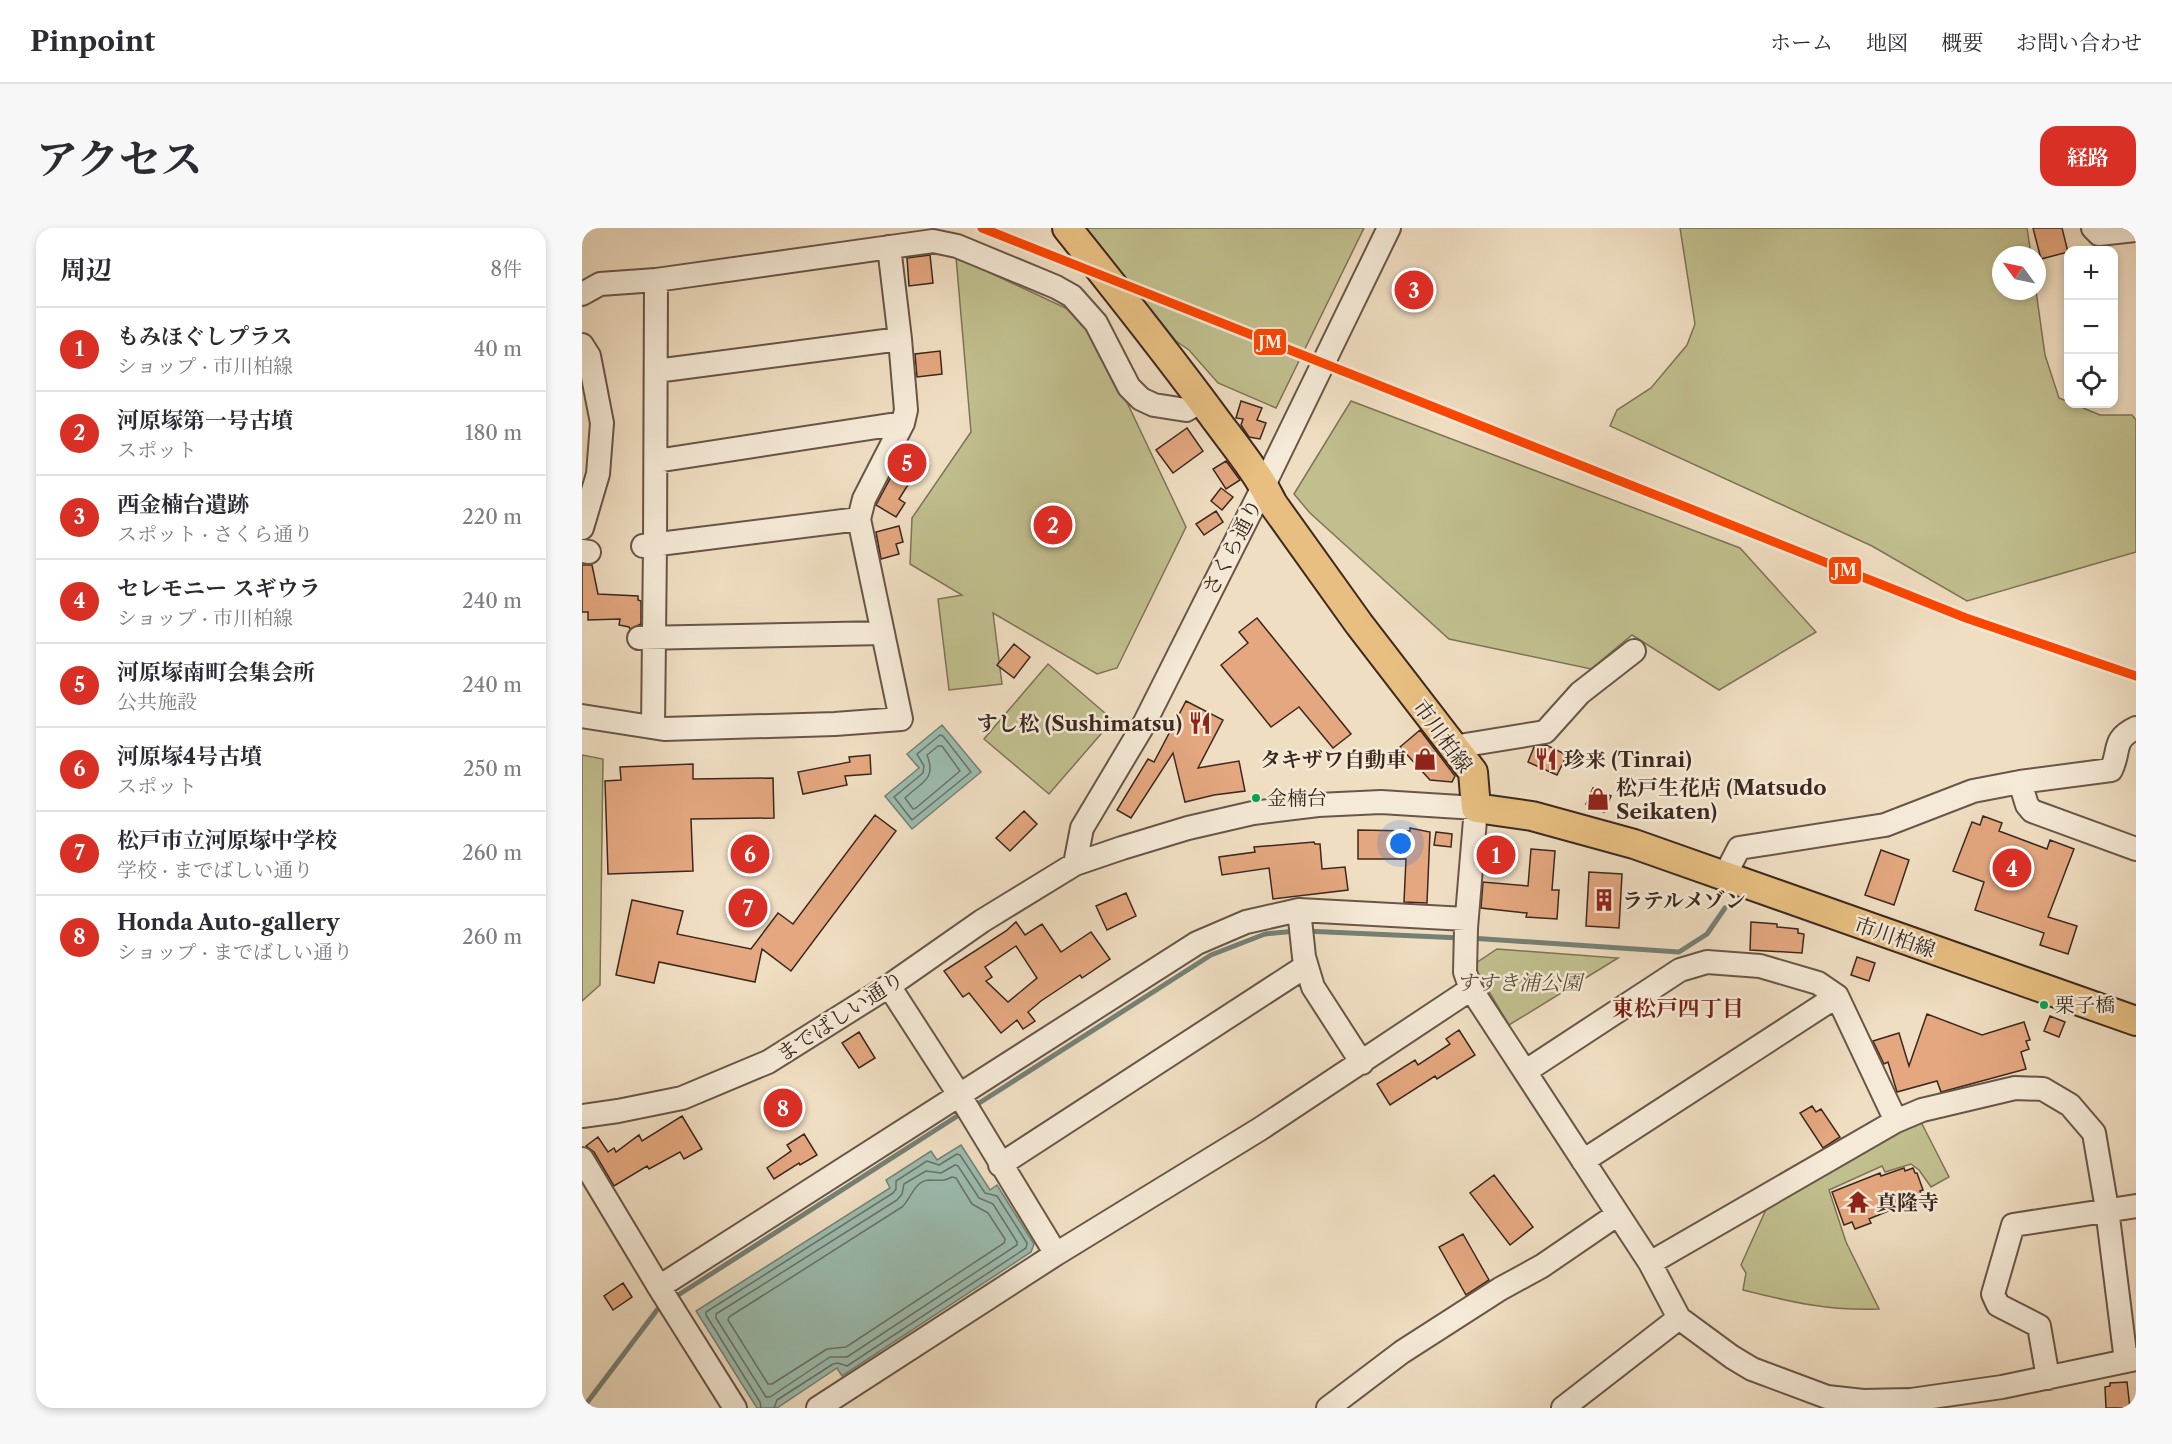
<!DOCTYPE html>
<html lang="ja">
<head>
<meta charset="utf-8">
<style>
	:root { --surface:#fff; --page:#f7f7f7; --text:#2b2b33; --muted:#7c7c81; --line:#e1e1e2; --accent:#d93025 }
	body { margin:0; font-family:"Libre Caslon Text","Noto Serif JP",serif; background:var(--page); color:var(--text) }
	.controls { position:absolute; right:18px; top:18px; display:grid; overflow:hidden; border-radius:12px; box-shadow:0 3px 9px #0003 }
	.controls button { width:54px; height:54px; display:grid; place-items:center; padding:0; border:0; border-bottom:2px solid var(--line); background:var(--surface); color:var(--text); font:30px sans-serif }
	.compass { position:absolute; left:1410px; top:18px; width:54px; height:54px; border-radius:50%; background:var(--surface); box-shadow:0 3px 9px #0003; rotate:303deg }
	.you { position:absolute; left:819px; top:616px; width:21px; height:21px; margin:-15px; border:4px solid #fff; border-radius:50%; background:#1a73e8; box-shadow:0 0 0 9px #1a73e833 }
	.badge { display:grid; place-items:center; width:39px; height:39px; border-radius:50%; background:var(--accent); color:#fff; font-size:20px; font-weight:700 }
	.pin { position:absolute; translate:-50% -50%; border:3px solid #fff; box-shadow:0 2px 6px #0006 }
	.list { margin:0; padding:0; list-style:none }
	h2 { display:flex; justify-content:space-between; align-items:center; height:78px; margin:0; padding:0 24px; font-size:26px }
	h2 small { font-size:20px; font-weight:400; color:var(--muted) }
	.list li { display:grid; grid-template-columns:39px 1fr auto; gap:18px; align-items:center; box-sizing:border-box; height:84px; padding:0 24px; border-top:2px solid var(--line) }
	.list b { display:block; font-size:22px; white-space:nowrap }
	.list p { margin:0; font-size:20px; white-space:nowrap; color:var(--muted) }
	.list em { font-size:20px; font-style:normal; color:var(--muted) }
	.icon { flex:none; width:33px; height:33px; fill:none; stroke:currentColor; stroke-width:2; stroke-linecap:round; stroke-linejoin:round }
	.map { position:relative; flex:none; width:1554px; height:1180px; overflow:hidden; border-radius:18px }
	header { display:flex; align-items:center; gap:36px; box-sizing:border-box; height:84px; padding:0 30px; background:var(--surface); border-bottom:2px solid var(--line) }
	header strong { font-size:28px }
	nav { display:flex; gap:33px; margin-inline-start:auto; font-size:21px }
	.intro { display:flex; align-items:center; justify-content:space-between; box-sizing:border-box; height:144px; padding:0 36px }
	h1 { margin:0; font-size:42px }
	.button { padding:15px 27px; border-radius:18px; background:var(--accent); color:#fff; font-size:21px; font-weight:700 }
	main { display:flex; gap:36px; padding:0 36px }
	aside { flex:1; background:var(--surface); border-radius:18px; box-shadow:0 3px 9px #0003 }
	.map>svg:first-child { display:block }
	.green { fill:#c1bf8e; stroke:#7e7456; stroke-width:1.5 }
	.water { fill:#9bbcaf; stroke:#758175; stroke-width:1.5 }
	.lines { fill:none; stroke-linecap:round; stroke-linejoin:round }
	.shore { stroke:#6c7267; stroke-width:1.5 }
	.stream { stroke:#758175; stroke-width:5 }
	.building { fill:#e4a77f; stroke:#3c281f; stroke-width:1.5; fill-rule:evenodd }
	.minor-casing { stroke:#695648; stroke-width:26 }
	.major-casing { stroke:#3c281f; stroke-width:32 }
	.minor { stroke:#f5ead7; stroke-width:22 }
	.major { stroke:#e8bf81; stroke-width:28 }
	.rail-1-casing { stroke:#f5ead7; stroke-width:14 }
	.rail-1 { stroke:#ff4500; stroke-width:9 }
	.bus-dot { fill:#00a651; stroke:#f5ead7; stroke-width:2 }
	.labels { text-anchor:middle; dominant-baseline:central; stroke-width:5; stroke-linejoin:round; paint-order:stroke }
	.bus-label { font-size:20px; fill:#3c281f; stroke:#f5ead7; text-anchor:start }
	.street-label { font-size:21px; fill:#3c281f; stroke:#f5ead7 }
	.poi-label { font-size:21px; font-weight:bold; fill:#3c281f; stroke:#f5ead7; text-anchor:start }
	.park-label { font-size:21px; font-style:italic; fill:#5d4e3b; stroke:#f5ead7 }
	.neighbourhood-label { font-size:22px; font-weight:bold; fill:#7a1f14; stroke:#f5ead7 }
	.line-badge { stroke:#f5ead7; stroke-width:2 }
	.badge-label { font-size:16px; text-anchor:middle; font-weight:bold; fill:#fff }
</style>
</head>
<body>
<header>
<strong>Pinpoint</strong>
<nav><a>ホーム</a><a>地図</a><a>概要</a><a>お問い合わせ</a></nav>
</header>
<div class="intro"><h1>アクセス</h1><a class="button">経路</a></div>
<main>
<aside>
<h2>周辺<small>8件</small></h2>
<ul class="list">
<li><span class="badge">1</span><div><b>もみほぐしプラス</b><p>ショップ · 市川柏線</p></div><em>40 m</em></li>
<li><span class="badge">2</span><div><b>河原塚第一号古墳</b><p>スポット</p></div><em>180 m</em></li>
<li><span class="badge">3</span><div><b>西金楠台遺跡</b><p>スポット · さくら通り</p></div><em>220 m</em></li>
<li><span class="badge">4</span><div><b>セレモニー スギウラ</b><p>ショップ · 市川柏線</p></div><em>240 m</em></li>
<li><span class="badge">5</span><div><b>河原塚南町会集会所</b><p>公共施設</p></div><em>240 m</em></li>
<li><span class="badge">6</span><div><b>河原塚4号古墳</b><p>スポット</p></div><em>250 m</em></li>
<li><span class="badge">7</span><div><b>松戸市立河原塚中学校</b><p>学校 · までばしい通り</p></div><em>260 m</em></li>
<li><span class="badge">8</span><div><b>Honda Auto-gallery</b><p>ショップ · までばしい通り</p></div><em>260 m</em></li>
</ul>
</aside>
<div class="map">
<svg width="1554" height="1180" viewBox="0 0 1554 1180">
	<rect width="100%" height="100%" fill="#f0dec2"/>
	<filter id="stains"><feTurbulence type="fractalNoise" baseFrequency=".00333" numOctaves="4"/><feColorMatrix values="0 0 0 0 .2 0 0 0 0 .09 0 0 0 0 .02 0 0 0 .5 -.17"/></filter>
	<radialGradient id="worn" r=".72"><stop offset=".6" stop-color="#630" stop-opacity="0"/><stop offset="1" stop-color="#630" stop-opacity=".3"/></radialGradient>
	<path class="green" d="M 503,0 L 782,0 L 694,180 L 636,155 L 607,122 L 594,113 Z
		M 1098,0 L 1445,0 L 1449,27 L 1419,27 L 1419,63 L 1454,63 L 1463,127 L 1477,170 L 1518,187 L 1550,187 L 1554,192 L 1554,324 L 1385,373 L 1290,318 L 1028,198 L 1035,182 L 1069,160 L 1105,117 L 1113,96 Z
		M 374,29 L 505,90 L 604,299 L 535,440 L 515,446 L 411,385 L 420,456 L 367,462 L 356,371 L 380,367 L 328,336 L 330,290 L 389,204 Z
		M 769,173 L 1158,320 L 1234,404 L 1137,462 L 1050,407 L 1009,441 L 867,411 L 728,285 L 712,266 Z
		M 466,436 L 531,492 L 467,566 L 402,511 Z
		M 0,527 L 21,531 L 18,757 L 0,773 Z
		M 915,721 L 1036,730 L 927,797 L 891,737 Z
		M 1338,892 L 1367,949 L 1349,959 L 1337,942 L 1329,936 L 1303,944 L 1300,938 L 1247,962 L 1264,1014 L 1297,1081 C 1246,1083 1209,1074 1161,1062 L 1164,1045 L 1159,1037 L 1186,977 Z"/>
	<path class="water" d="M 360,497 L 399,544 L 330,601 L 303,568 L 337,540 L 325,526 Z
		M 379,917 L 408,962 L 415,957 L 452,1016 L 449,1024 L 260,1148 L 255,1140 L 195,1180 L 175,1180 L 114,1083 L 308,960 L 304,952 L 349,923 L 355,932 Z"/>
	<g class="lines">
		<path class="shore" d="M 358,507 L 361,508 L 389,544 L 330,592 L 312,569 L 341,545 L 342,538 L 335,526 Z
			M 356,518 L 360,518 L 378,543 L 334,580 L 331,581 L 323,570 C 339,554 355,552 345,527 Z
			M 373,937 L 376,938 L 397,970 L 411,976 L 435,1014 L 435,1017 L 265,1129 L 248,1129 L 188,1169 L 184,1169 L 134,1090 L 134,1086 L 315,972 L 320,966 L 322,956 L 344,943 L 359,945 Z
			M 370,949 L 374,950 L 390,976 L 406,985 L 423,1011 L 422,1015 L 264,1119 L 245,1121 L 190,1156 L 186,1156 L 146,1092 L 147,1089 L 320,979 C 329,971 332,953 347,952 C 356,952 361,954 370,949 Z
			M 179,1180 L 178,1174 L 124,1087 L 124,1084 L 311,965 L 314,961 L 314,953 L 345,933 L 357,937 L 375,926 L 378,927 L 403,965 L 415,968 L 445,1015 L 444,1020 L 265,1138 L 256,1135 L 251,1136 L 195,1172 L 192,1180"/>
		<path class="stream" d="M 723,703 L 879,710
			M 888,710 L 1097,724 L 1125,706 L 1143,680
			M 391,879 L 629,727 L 683,706 L 714,703
			M 90,1071 L 380,885
			M 1,1180 L 75,1082 L 83,1077"/>
	</g>
	<path class="building" d="M 1451,0 L 1480,0 L 1486,24 L 1459,31 Z
		M 348,27 L 351,55 L 327,58 L 325,30 Z
		M 358,123 L 360,146 L 335,149 L 333,126 Z
		M 659,173 L 680,180 L 675,192 L 684,195 L 678,211 L 667,209 L 659,197 L 661,191 L 654,190 Z
		M 605,200 L 621,223 L 591,245 L 574,222 Z
		M 324,221 L 344,233 L 337,246 L 334,244 L 317,271 L 323,275 L 314,289 L 294,277 Z
		M 644,233 L 658,252 L 644,261 L 631,241 Z
		M 639,260 L 651,269 L 640,282 L 629,273 Z
		M 634,283 L 641,294 L 622,307 L 614,296 Z
		M 317,298 L 321,314 L 314,316 L 317,326 L 299,331 L 294,304 Z
		M 0,337 L 10,337 L 16,366 L 56,368 L 56,372 L 59,373 L 59,396 L 48,401 L 47,399 L 37,397 L 38,391 L 6,392 L 6,384 L 0,384 Z
		M 675,390 L 769,506 L 751,520 L 717,479 L 689,499 L 639,437 L 666,415 L 657,404 Z
		M 432,416 L 448,429 L 432,450 L 415,437 Z
		M 604,473 L 641,492 L 616,540 L 657,533 L 663,563 L 632,567 L 603,574 L 591,525 L 549,590 L 535,582 L 566,531 L 572,534 Z
		M 838,502 L 873,548 L 870,554 L 848,552 L 818,519 Z
		M 964,517 L 985,527 L 975,547 L 946,534 L 952,519 Z
		M 288,527 L 289,546 L 263,548 L 265,557 L 221,566 L 216,544 L 268,534 L 267,529 Z
		M 111,536 L 111,551 L 191,550 L 192,590 L 109,591 L 111,643 L 26,646 L 23,553 L 39,552 L 38,539 Z
		M 1011,560 L 1029,568 L 1022,584 L 1004,576 Z
		M 442,583 L 455,596 L 428,623 L 414,610 Z
		M 293,587 L 314,603 L 209,743 L 180,721 L 173,754 L 77,734 L 72,755 L 34,747 L 50,672 L 101,683 L 95,706 L 169,721 L 196,685 L 211,696 Z
		M 1401,588 L 1420,595 L 1417,603 L 1465,621 L 1468,612 L 1492,621 L 1466,689 L 1495,698 L 1486,726 L 1458,717 L 1462,705 L 1393,682 L 1402,654 L 1371,643 L 1390,594 L 1398,597 Z
		M 828,600 L 848,604 L 845,675 L 822,674 L 824,631 L 776,631 L 776,602 L 828,603 Z
		M 854,604 L 870,606 L 869,619 L 852,617 Z
		M 732,614 L 733,616 L 738,616 L 740,641 L 763,639 L 766,662 L 691,671 L 687,640 L 640,647 L 637,629 L 673,624 L 672,619 Z
		M 949,621 L 973,623 L 970,662 L 977,662 L 975,691 L 944,689 L 945,685 L 899,680 L 901,654 L 946,658 Z
		M 1299,622 L 1327,632 L 1312,677 L 1283,667 Z
		M 1007,644 L 1040,646 L 1037,700 L 1004,698 Z
		M 544,665 L 554,688 L 525,702 L 514,678 Z
		M 434,694 L 443,707 L 460,696 L 479,724 L 509,704 L 528,731 L 500,750 L 498,747 L 459,773 L 446,784 L 453,793 L 441,801 L 435,792 L 419,805 L 387,765 L 381,769 L 362,743 L 424,703 ZM 434,718 L 455,750 L 426,774 L 404,753 L 410,749 L 403,739 Z
		M 1169,694 L 1195,696 L 1195,699 L 1216,701 L 1216,705 L 1222,706 L 1220,725 L 1168,722 Z
		M 1275,729 L 1293,735 L 1287,753 L 1269,747 Z
		M 1345,786 L 1400,807 L 1442,794 L 1448,812 L 1444,813 L 1447,821 L 1439,824 L 1444,841 L 1359,864 L 1355,853 L 1315,864 L 1306,834 L 1302,836 L 1291,813 L 1317,805 L 1327,838 Z
		M 1468,788 L 1483,794 L 1477,809 L 1462,803 Z
		M 877,802 L 893,827 L 855,851 L 853,848 L 808,877 L 795,856 L 833,832 L 836,837 L 868,816 L 864,811 Z
		M 277,804 L 293,830 L 277,840 L 260,815 Z
		M 1230,878 L 1234,884 L 1239,881 L 1258,909 L 1241,920 L 1218,885 Z
		M 100,888 L 120,921 L 102,931 L 98,924 L 67,941 L 65,938 L 32,958 L 12,924 L 4,918 L 16,909 L 26,924 L 32,920 L 34,924 L 57,907 L 60,913 Z
		M 222,906 L 235,927 L 218,937 L 217,935 L 192,951 L 185,940 L 209,923 L 205,917 Z
		M 1322,940 L 1323,943 L 1331,940 L 1333,945 L 1335,945 L 1341,962 L 1338,963 L 1340,969 L 1287,991 L 1289,995 L 1273,1001 L 1270,994 L 1262,997 L 1250,964 L 1298,945 L 1299,948 Z
		M 912,947 L 951,999 L 928,1017 L 888,965 Z
		M 881,1006 L 907,1052 L 884,1067 L 857,1019 Z
		M 41,1055 L 50,1069 L 31,1082 L 22,1068 Z
		M 1545,1154 L 1548,1180 L 1524,1180 L 1523,1159 L 1528,1158 L 1528,1155 Z"/>
	<g class="lines">
		<g class="minor-casing">
			<path id="minor" d="M 1511,0 L 1517,6 L 1554,2
				M 0,66 L 18,56 L 74,52 L 351,13 L 375,18 L 474,59 L 490,68 L 514,95 L 547,159 L 559,171 L 572,177 L 604,182 L 619,173
				M 0,117 L 7,128 L 20,195 L 16,246 L 0,300
				M 74,143 L 318,111
				M 74,233 L 321,195
				M 61,318 L 277,291
				M 0,323 L 7,324
				M 57,410 L 301,405
				M 0,488 L 82,501 L 253,496 L 319,491 L 277,291 L 282,271 L 321,195 L 324,182 L 318,111 L 307,19
				M 71,499 L 73,317 L 74,52
				M 871,519 L 963,504 L 998,465 L 1052,423
				M 1438,554 L 1445,577 L 1450,583 L 1554,621
				M 493,636 L 500,600 L 562,496 L 682,257 L 807,0
				M 1142,649 L 1157,620 L 1303,597 L 1391,563 L 1438,554 L 1529,542 C 1539,522 1529,512 1554,500
				M 717,682 L 722,729 L 731,759 L 780,835
				M 307,758 L 378,868 L 474,1026
				M 944,843 L 1098,742 L 1125,734 L 1178,738 L 1236,755 L 1255,768 L 1314,893
				M 0,888 L 36,883 L 100,870 L 186,834 L 307,758 L 400,693 L 493,636 L 540,620 L 606,600 L 671,585 L 736,577 L 799,574 L 894,580 L 884,700 L 883,744 L 889,761 L 1068,1035 L 1097,1090 L 981,1180
				M 0,931 L 77,1059 L 153,1180
				M 1001,933 L 1255,768
				M 418,937 L 724,738
				M 1068,1035 L 1314,893 L 1340,882 L 1433,860 L 1461,861 L 1488,877 L 1512,905 L 1525,981 L 1544,1133
				M 77,1059 L 615,715 L 664,694 L 717,682 L 884,691
				M 1097,1090 L 1150,1129 L 1170,1141 L 1245,1169 L 1281,1173 L 1329,1172 L 1420,1159 L 1554,1131
				M 1466,1150 L 1457,1098 L 1416,1077 L 1411,1066 L 1431,997 L 1554,978
				M 236,1180 L 474,1026 L 678,901 L 889,761
				M 746,1180 L 820,1124 L 918,1061 L 960,1038 L 1036,986"/>
		</g>
		<g class="major-casing">
			<path id="major" d="M 485,0 C 534,61 582,122 629,185 C 650,214 675,243 691,276 L 777,396 L 891,544 L 894,580 L 950,588 L 1052,616 L 1554,793"/>
		</g>
		<use href="#minor" class="minor"/>
		<use href="#major" class="major"/>
		<g class="rail-1-casing">
			<path id="rail-1" d="M 400,0 L 1384,390 L 1554,448"/>
		</g>
		<use href="#rail-1" class="rail-1"/>
	</g>
	<defs>
		<g id="restaurant-bare" transform="scale(1.8)"><path d="M-5-6h1v4h1v-4h1v4h1v-4h1v5L-1.5 .5V6h-2V.5L-5-1ZM5-6V6H3V1.5H1.5Q1.5-4 5-6Z" fill="#8f2418" stroke="#f5ead7" stroke-width="2.5" paint-order="stroke"/></g>
		<g id="shop-bare" transform="scale(1.8)"><path d="M-5-2.5h2.3a2.7 3.5 0 0 1 5.4 0H5L5.5 6h-11ZM-1.5-2.5h3a1.5 2.3 0 0 0-3 0Z" fill="#8f2418" stroke="#f5ead7" stroke-width="2.5" paint-order="stroke"/></g>
		<g id="building-bare" transform="scale(1.8)"><path d="M-4-6H4V6H1V3H-1V6H-4ZM-2.5-4.3h1.7v1.8h-1.7ZM.8-4.3h1.7v1.8H.8ZM-2.5-1h1.7V.8h-1.7ZM.8-1h1.7V.8H.8Z" fill="#8f2418" stroke="#f5ead7" stroke-width="2.5" paint-order="stroke"/></g>
		<g id="temple-bare" transform="scale(1.8)"><path d="M0-6L5-2H3V0L6.5 2.5H4V6H1.5V3h-3V6H-4V2.5H-6.5L-3 0V-2H-5Z" fill="#8f2418" stroke="#f5ead7" stroke-width="2.5" paint-order="stroke"/></g>
	</defs>
	<g fill-rule="evenodd">
		<use href="#restaurant-bare" x="618" y="495"/>
		<use href="#shop-bare" x="843" y="531"/>
		<use href="#restaurant-bare" x="964" y="531"/>
		<use href="#shop-bare" x="1016" y="571"/>
		<use href="#building-bare" x="1022" y="672"/>
		<use href="#temple-bare" x="1276" y="974"/>
	</g>
	<g class="bus-dot">
		<circle cx="674" cy="570" r="5"/>
		<circle cx="1462" cy="777" r="5"/>
	</g>
	<g class="labels">
		<g class="bus-label">
			<text x="685" y="570">金楠台</text>
			<text x="1473" y="777">栗子橋</text>
		</g>
		<g class="street-label">
			<text transform="translate(650 319) rotate(-63)">さくら通り</text>
			<text transform="translate(861 508) rotate(54)">市川柏線</text>
			<text transform="translate(1313 709) rotate(19)">市川柏線</text>
			<text transform="translate(258 788) rotate(-33)">までばしい通り</text>
		</g>
		<g class="poi-label">
			<text x="600" y="495" text-anchor="end">すし松 (Sushimatsu)</text>
			<text x="825" y="531" text-anchor="end">タキザワ自動車</text>
			<text x="982" y="531">珍来 (Tinrai)</text>
			<text x="1034" y="559">松戸生花店 (Matsudo<tspan x="1034" dy="24">Seikaten)</tspan></text>
			<text x="1040" y="672">ラテルメゾン</text>
			<text x="1294" y="974">真隆寺</text>
		</g>
		<g class="park-label">
			<text x="937" y="754">すすき浦公園</text>
		</g>
		<g class="neighbourhood-label">
			<text x="1096" y="780">東松戸四丁目</text>
		</g>
	</g>
	<g class="line-badge">
		<rect x="671" y="100" width="34" height="28" rx="6" fill="#ff4500"/>
		<rect x="1246" y="328" width="34" height="29" rx="6" fill="#ff4500"/>
	</g>
	<g class="badge-label">
		<text x="688" y="120">JM</text>
		<text x="1263" y="348">JM</text>
	</g>
	<rect width="100%" height="100%" filter="url(#stains)"/>
	<rect width="100%" height="100%" fill="url(#worn)"/>
</svg>
<div class="controls">
<button>+</button>
<button>−</button>
<button><svg class="icon" aria-label="locate" viewBox="0 0 24 24"><circle cx="12" cy="12" r="6"/><path d="M12 2v4M12 18v4M2 12h4M18 12h4"/></svg></button>
</div>
<svg class="compass" viewBox="-18 -18 36 36"><path d="M0-13l5 13h-10z" fill="#e53935"/><path d="M0 13l5-13h-10z" fill="#7c7c81"/></svg>
<div class="you"></div>
<div class="pin badge" style="left:914px;top:627px">1</div>
<div class="pin badge" style="left:471px;top:297px">2</div>
<div class="pin badge" style="left:832px;top:62px">3</div>
<div class="pin badge" style="left:1430px;top:640px">4</div>
<div class="pin badge" style="left:325px;top:235px">5</div>
<div class="pin badge" style="left:168px;top:626px">6</div>
<div class="pin badge" style="left:166px;top:680px">7</div>
<div class="pin badge" style="left:201px;top:880px">8</div>
</div>
</main>
</body>
</html>
